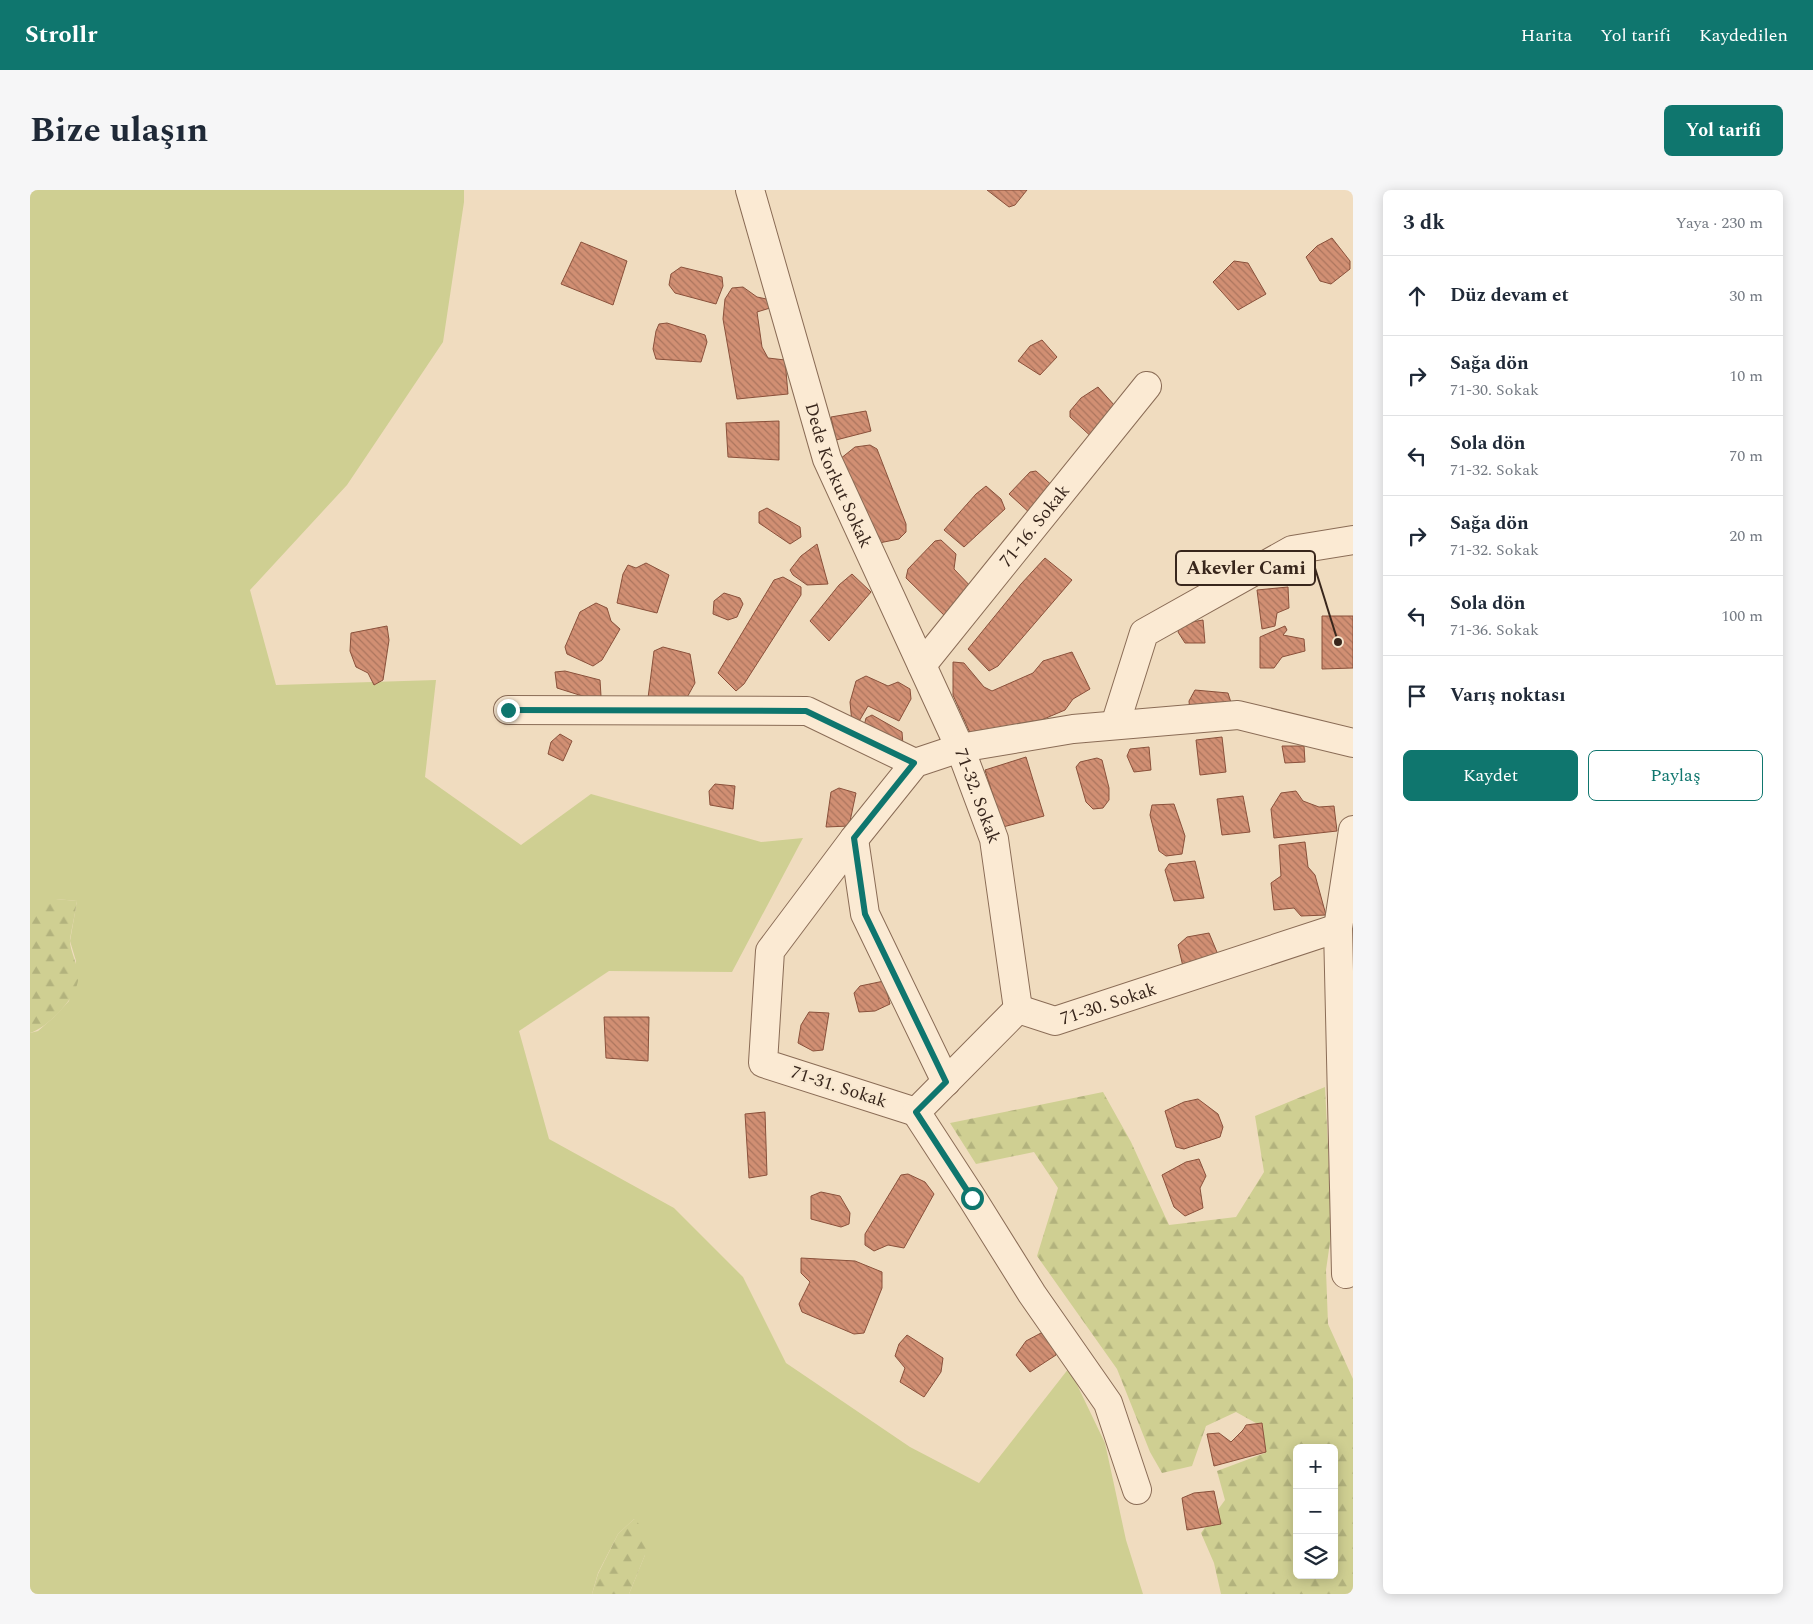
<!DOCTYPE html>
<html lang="tr">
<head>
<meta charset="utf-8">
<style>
	:root { --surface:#fff; --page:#f6f6f7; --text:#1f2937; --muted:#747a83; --line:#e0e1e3; --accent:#0f766e }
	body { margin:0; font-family:Spectral,serif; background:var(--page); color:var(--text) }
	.controls { position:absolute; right:15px; bottom:15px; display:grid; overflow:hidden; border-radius:8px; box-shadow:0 2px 12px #0003 }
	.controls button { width:45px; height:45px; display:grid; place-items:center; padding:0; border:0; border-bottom:1px solid var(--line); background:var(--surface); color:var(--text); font:25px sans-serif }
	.stop { position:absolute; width:15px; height:15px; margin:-11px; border:4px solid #0f766e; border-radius:50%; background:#fff }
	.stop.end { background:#0f766e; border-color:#fff; box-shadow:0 1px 5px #0008 }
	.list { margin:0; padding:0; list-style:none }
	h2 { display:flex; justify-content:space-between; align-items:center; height:65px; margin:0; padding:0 20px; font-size:21px }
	h2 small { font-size:16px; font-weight:400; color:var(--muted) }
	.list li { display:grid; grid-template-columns:32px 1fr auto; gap:15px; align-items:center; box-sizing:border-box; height:80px; padding:0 20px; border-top:1px solid var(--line) }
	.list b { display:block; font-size:19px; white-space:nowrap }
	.list p { margin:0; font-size:16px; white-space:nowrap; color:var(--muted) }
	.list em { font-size:16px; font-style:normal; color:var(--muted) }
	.actions { display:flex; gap:10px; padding:15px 20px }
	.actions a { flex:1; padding:11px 0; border:1px solid var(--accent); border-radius:8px; text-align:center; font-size:18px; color:var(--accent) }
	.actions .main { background:var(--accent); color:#fff }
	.icon { flex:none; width:28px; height:28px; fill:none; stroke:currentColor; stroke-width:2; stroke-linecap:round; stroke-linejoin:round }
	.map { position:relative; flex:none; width:1323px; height:1404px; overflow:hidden; border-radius:8px }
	header { display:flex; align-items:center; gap:30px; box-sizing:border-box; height:70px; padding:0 25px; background:var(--accent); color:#fff }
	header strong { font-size:24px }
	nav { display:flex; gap:28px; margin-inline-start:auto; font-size:18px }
	.intro { display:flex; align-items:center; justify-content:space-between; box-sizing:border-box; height:120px; padding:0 30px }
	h1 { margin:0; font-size:35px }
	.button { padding:12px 22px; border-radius:8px; background:var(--accent); color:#fff; font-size:18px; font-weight:700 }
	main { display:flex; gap:30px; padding:0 30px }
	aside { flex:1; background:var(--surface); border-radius:8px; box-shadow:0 2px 12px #0003 }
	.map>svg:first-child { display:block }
	.green { fill:#cfcf92 }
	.forest { fill:url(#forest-firs); fill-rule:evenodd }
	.building { fill:url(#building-back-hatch); stroke:#8a513b }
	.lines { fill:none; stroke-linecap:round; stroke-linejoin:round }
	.street-casing { stroke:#8a6c56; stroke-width:30 }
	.street { stroke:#fbead3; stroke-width:28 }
	.route { stroke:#0f766e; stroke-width:6 }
	.labels { text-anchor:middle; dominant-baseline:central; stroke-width:4; stroke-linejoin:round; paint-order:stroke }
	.street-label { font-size:18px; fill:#38261c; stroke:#f7e7cf }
	.leader { fill:none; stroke:#38261c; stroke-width:2 }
	.callout-dot { fill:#38261c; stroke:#f7e7cf; stroke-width:2 }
	.callout { fill:#f7e7cf; stroke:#38261c; stroke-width:2 }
	.callout-label { font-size:19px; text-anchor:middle; font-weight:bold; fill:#38261c }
</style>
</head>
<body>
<header>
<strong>Strollr</strong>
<nav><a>Harita</a><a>Yol tarifi</a><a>Kaydedilen</a></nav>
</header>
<div class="intro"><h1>Bize ulaşın</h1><a class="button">Yol tarifi</a></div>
<main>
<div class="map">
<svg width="1323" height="1404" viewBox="0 0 1323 1404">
	<defs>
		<pattern id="forest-firs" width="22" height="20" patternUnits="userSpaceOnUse" patternTransform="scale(1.25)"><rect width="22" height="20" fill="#cfcf92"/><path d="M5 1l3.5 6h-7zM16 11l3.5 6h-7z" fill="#b2b27d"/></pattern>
		<pattern id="building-back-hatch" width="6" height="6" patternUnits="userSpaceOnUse" patternTransform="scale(1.25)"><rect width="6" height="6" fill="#d18f73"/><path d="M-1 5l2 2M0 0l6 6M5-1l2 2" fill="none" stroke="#ab755e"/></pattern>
	</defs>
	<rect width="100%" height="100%" fill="#f0dcbf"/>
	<path class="green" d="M 0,0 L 434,0 L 434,12 L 413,152 L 317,295 L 220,400 L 246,495 L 406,490 L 395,587 L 491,655 L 561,604 L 731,652 L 773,648 L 702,782 L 579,781 L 489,841 L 519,949 L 644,1018 L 713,1087 L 756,1173 L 880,1257 L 949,1293 L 1039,1178 L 1075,1253 L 1096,1350 L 1113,1404 L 599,1404 L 615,1365 L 604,1329 L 588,1344 L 568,1383 L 562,1404 L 0,1404 L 0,843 L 8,841 L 24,827 L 39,811 L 46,771 L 40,751 L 47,711 L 26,709 L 0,709 Z"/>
	<path class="forest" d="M 0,709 L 26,709 L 47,711 C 45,724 42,737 40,749 C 39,761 50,777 48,791 C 45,809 17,838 0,843 Z
		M 1295,897 L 1299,977 L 1304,1025 L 1296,1080 L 1298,1134 L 1323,1189 L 1323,1404 L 1191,1404 L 1184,1373 L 1171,1343 L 1195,1310 L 1187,1281 L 1235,1263 L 1233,1237 L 1206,1222 L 1176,1236 L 1162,1276 L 1132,1283 L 1120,1262 L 1087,1179 L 1007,1066 L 1028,998 L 1004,962 L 946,974 L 920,933 L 1073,902 L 1101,952 L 1139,1035 L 1206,1027 L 1234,982 L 1225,926 ZM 1267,1258 L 1304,1258 L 1304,1385 L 1267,1385 Z
		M 604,1329 L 620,1345 L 615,1365 L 599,1404 L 562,1404 L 568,1384 L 588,1344 Z"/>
	<path class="building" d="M 957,0 L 997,0 L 985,15 L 979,17 Z
		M 1302,48 L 1320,71 L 1320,79 L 1301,94 L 1290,91 L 1276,67 L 1287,56 Z
		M 551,52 L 597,71 L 583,115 L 531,94 Z
		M 1204,71 L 1218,73 L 1236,104 L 1208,120 L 1183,92 Z
		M 651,77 L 692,87 L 693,96 L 686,114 L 645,103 L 639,95 L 641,84 Z
		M 713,97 L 727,107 L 741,110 L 740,118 L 727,122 L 732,157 L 738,168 L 755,170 L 758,204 L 707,209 L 693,129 L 695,109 L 702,98 Z
		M 637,133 L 675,145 L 677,152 L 671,172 L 626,169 L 623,159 L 626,141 L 629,134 Z
		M 1012,150 L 1027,167 L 1010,185 L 988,171 L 1000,156 Z
		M 1068,197 L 1085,216 L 1066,251 L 1040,227 L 1040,221 L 1051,208 Z
		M 836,221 L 841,241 L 806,250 L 801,227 Z
		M 749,231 L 749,270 L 698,267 L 696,233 Z
		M 840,255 L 847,259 L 876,334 L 876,342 L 869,349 L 849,353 L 810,269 L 825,257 Z
		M 1006,281 L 1026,299 L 1001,324 L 979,304 L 1000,282 Z
		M 956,296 L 971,309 L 975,319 L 934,357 L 914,340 L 946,304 Z
		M 737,318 L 770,337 L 771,347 L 760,354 L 729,333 L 729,322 Z
		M 911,350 L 926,364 L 924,379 L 946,402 L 920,431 L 876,388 L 878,379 L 905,351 Z
		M 787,354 L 798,394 L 777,395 L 763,385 L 760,380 L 771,366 Z
		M 1015,368 L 1042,390 L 968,476 L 959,481 L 938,459 L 991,394 Z
		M 616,373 L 639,385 L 627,423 L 587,413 L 593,384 L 598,375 L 606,378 Z
		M 822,384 L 841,402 L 799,451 L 780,431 L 809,395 Z
		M 753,387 L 771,397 L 771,405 L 714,494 L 706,501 L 688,483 L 744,390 Z
		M 1258,397 L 1259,418 L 1247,423 L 1245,436 L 1232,439 L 1227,400 Z
		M 694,403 L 710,408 L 713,414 L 707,427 L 698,430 L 683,424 L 684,411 Z
		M 566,413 L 577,418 L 581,431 L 590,439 L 572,470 L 563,476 L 537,464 L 535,457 L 550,422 Z
		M 1292,426 L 1323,426 L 1323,478 L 1292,479 Z
		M 1173,430 L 1175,453 L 1155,453 L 1148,442 L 1151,434 Z
		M 357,436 L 359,450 L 353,490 L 344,495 L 338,483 L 326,477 L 320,461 L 321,443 Z
		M 1255,436 L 1257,440 L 1253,445 L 1274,449 L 1275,461 L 1252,467 L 1244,478 L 1230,478 L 1230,447 Z
		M 633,457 L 660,464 L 665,493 L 655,511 L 618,508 L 624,461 Z
		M 1042,462 L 1060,499 L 1043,509 L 1035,520 L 995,537 L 941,545 L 923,505 L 923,472 L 934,473 L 954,497 L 962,501 L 1003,483 L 1013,471 Z
		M 535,481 L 570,490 L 571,506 L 562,509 L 527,498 L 525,482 Z
		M 836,486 L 858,496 L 868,492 L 880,499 L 881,509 L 869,531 L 838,516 L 828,533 L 822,533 L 820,512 L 826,491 Z
		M 1165,500 L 1198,503 L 1203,519 L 1160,523 L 1159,511 Z
		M 842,525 L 872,542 L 873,555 L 834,536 L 836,528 Z
		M 530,544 L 542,551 L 533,571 L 518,564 L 521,552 Z
		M 1192,547 L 1196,582 L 1170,585 L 1166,550 Z
		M 1252,556 L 1274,556 L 1275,572 L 1255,573 Z
		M 1119,557 L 1121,580 L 1104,582 L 1097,566 L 1100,559 Z
		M 996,567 L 1014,626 L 973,637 L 955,580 Z
		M 1067,568 L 1072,570 L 1079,598 L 1079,610 L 1073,618 L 1063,619 L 1056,612 L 1046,577 L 1050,572 Z
		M 685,594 L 705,596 L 703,619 L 680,615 L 679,601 Z
		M 809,598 L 826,603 L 819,636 L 796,637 L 801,602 Z
		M 1266,601 L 1273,611 L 1289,617 L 1304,616 L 1307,641 L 1244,648 L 1241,619 L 1251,603 Z
		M 1213,606 L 1220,642 L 1192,645 L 1187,609 Z
		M 1144,614 L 1155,646 L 1152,664 L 1136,666 L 1129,661 L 1120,625 L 1122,615 Z
		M 1275,652 L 1278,677 L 1285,685 L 1296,725 L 1271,726 L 1264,718 L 1244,720 L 1241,693 L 1251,686 L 1249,655 Z
		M 1165,671 L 1174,708 L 1144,711 L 1135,680 L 1139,674 Z
		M 1179,743 L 1189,767 L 1154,781 L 1148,755 L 1157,747 Z
		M 854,791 L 860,814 L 845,821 L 829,822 L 824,803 L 830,796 Z
		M 779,822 L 799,823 L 793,860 L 783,861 L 768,853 L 771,835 Z
		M 574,827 L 619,827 L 618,871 L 576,868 Z
		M 1168,909 L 1188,924 L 1193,937 L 1190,947 L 1154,959 L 1146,957 L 1135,921 L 1154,912 Z
		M 735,922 L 737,985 L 719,988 L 715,924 Z
		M 1169,969 L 1176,986 L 1170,998 L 1173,1018 L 1155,1026 L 1144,1017 L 1132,985 L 1156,972 Z
		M 878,984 L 895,992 L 904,1004 L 874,1058 L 858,1055 L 844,1061 L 835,1055 L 835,1044 L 871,985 Z
		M 791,1002 L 810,1006 L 820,1023 L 819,1034 L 811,1037 L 781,1029 L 781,1006 Z
		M 771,1068 L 825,1071 L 852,1082 L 852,1098 L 834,1143 L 824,1144 L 772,1122 L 769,1114 L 780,1092 L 771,1083 Z
		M 1011,1143 L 1024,1157 L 1026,1165 L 1000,1182 L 986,1165 L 996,1151 Z
		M 877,1145 L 913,1168 L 911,1182 L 894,1207 L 870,1192 L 875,1178 L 865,1166 L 869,1154 Z
		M 1232,1233 L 1236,1262 L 1184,1276 L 1177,1244 L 1189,1243 L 1201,1252 L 1213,1240 L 1216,1235 Z
		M 1184,1301 L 1191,1334 L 1157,1340 L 1152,1308 L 1164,1303 Z"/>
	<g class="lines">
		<g class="street-casing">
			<g id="street">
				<path id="s1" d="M 720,0 L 797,269 L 930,558 L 964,649 L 988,819"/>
				<path id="s2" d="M 892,475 L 1117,196"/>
				<path d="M 478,520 L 777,521 L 885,573"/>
				<path d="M 1085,535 L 1114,443 L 1262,360 L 1323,350"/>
				<path d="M 824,649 L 835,724 L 916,892"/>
				<path id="s3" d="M 988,819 L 1025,831 L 1308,738"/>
				<path d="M 886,922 L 733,873 L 740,761 L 824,649 L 885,573 L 930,558 L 1043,539 L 1208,525 L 1323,553"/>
				<path d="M 886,922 L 942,1008 L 1002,1104 L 1078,1213 L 1107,1300"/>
				<path d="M 886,922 L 988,819"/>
				<path d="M 1316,1084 L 1308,738 L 1323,640"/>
			</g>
		</g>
		<use href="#street" class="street"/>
	</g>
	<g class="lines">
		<path class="route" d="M 478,520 L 776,521 L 884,573 L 824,648 L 835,724 L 916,892 L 886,922 L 942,1008"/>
	</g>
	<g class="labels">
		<g class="street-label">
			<text stroke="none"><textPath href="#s1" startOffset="299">Dede Korkut Sokak</textPath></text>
			<text stroke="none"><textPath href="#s2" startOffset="179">71-16. Sokak</textPath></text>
			<text stroke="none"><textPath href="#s1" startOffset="649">71-32. Sokak</textPath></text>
			<text stroke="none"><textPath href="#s3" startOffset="95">71-30. Sokak</textPath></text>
			<text transform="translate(809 897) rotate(18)">71-31. Sokak</text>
		</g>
	</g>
	<path class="leader" d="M1308 452L1285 378"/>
	<circle class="callout-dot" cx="1308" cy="452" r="5"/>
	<rect class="callout" x="1146" y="361" width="139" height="34" rx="5"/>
	<g class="callout-label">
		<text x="1216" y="384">Akevler Cami</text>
	</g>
</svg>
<div class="controls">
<button>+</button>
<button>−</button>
<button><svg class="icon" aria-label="layers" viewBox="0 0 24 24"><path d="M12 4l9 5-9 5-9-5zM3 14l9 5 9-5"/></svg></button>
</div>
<div class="stop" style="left:942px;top:1008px"></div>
<div class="stop end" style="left:478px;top:520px"></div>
</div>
<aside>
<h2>3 dk<small>Yaya · 230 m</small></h2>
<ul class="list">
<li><svg class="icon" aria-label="ahead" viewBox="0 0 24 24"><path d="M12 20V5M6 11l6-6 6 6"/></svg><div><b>Düz devam et</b></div><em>30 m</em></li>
<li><svg class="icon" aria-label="right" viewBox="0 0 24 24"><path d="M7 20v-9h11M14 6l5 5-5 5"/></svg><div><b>Sağa dön</b><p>71-30. Sokak</p></div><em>10 m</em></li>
<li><svg class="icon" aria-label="left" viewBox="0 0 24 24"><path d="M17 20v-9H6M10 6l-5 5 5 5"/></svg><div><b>Sola dön</b><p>71-32. Sokak</p></div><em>70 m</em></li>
<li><svg class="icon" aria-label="right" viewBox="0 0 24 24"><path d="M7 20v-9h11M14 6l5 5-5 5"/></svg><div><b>Sağa dön</b><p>71-32. Sokak</p></div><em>20 m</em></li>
<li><svg class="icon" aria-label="left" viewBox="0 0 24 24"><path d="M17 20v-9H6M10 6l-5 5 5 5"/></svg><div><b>Sola dön</b><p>71-36. Sokak</p></div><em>100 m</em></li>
<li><svg class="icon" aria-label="arrive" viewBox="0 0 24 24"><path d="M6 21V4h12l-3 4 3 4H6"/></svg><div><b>Varış noktası</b></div></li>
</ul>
<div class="actions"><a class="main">Kaydet</a><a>Paylaş</a></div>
</aside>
</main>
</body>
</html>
